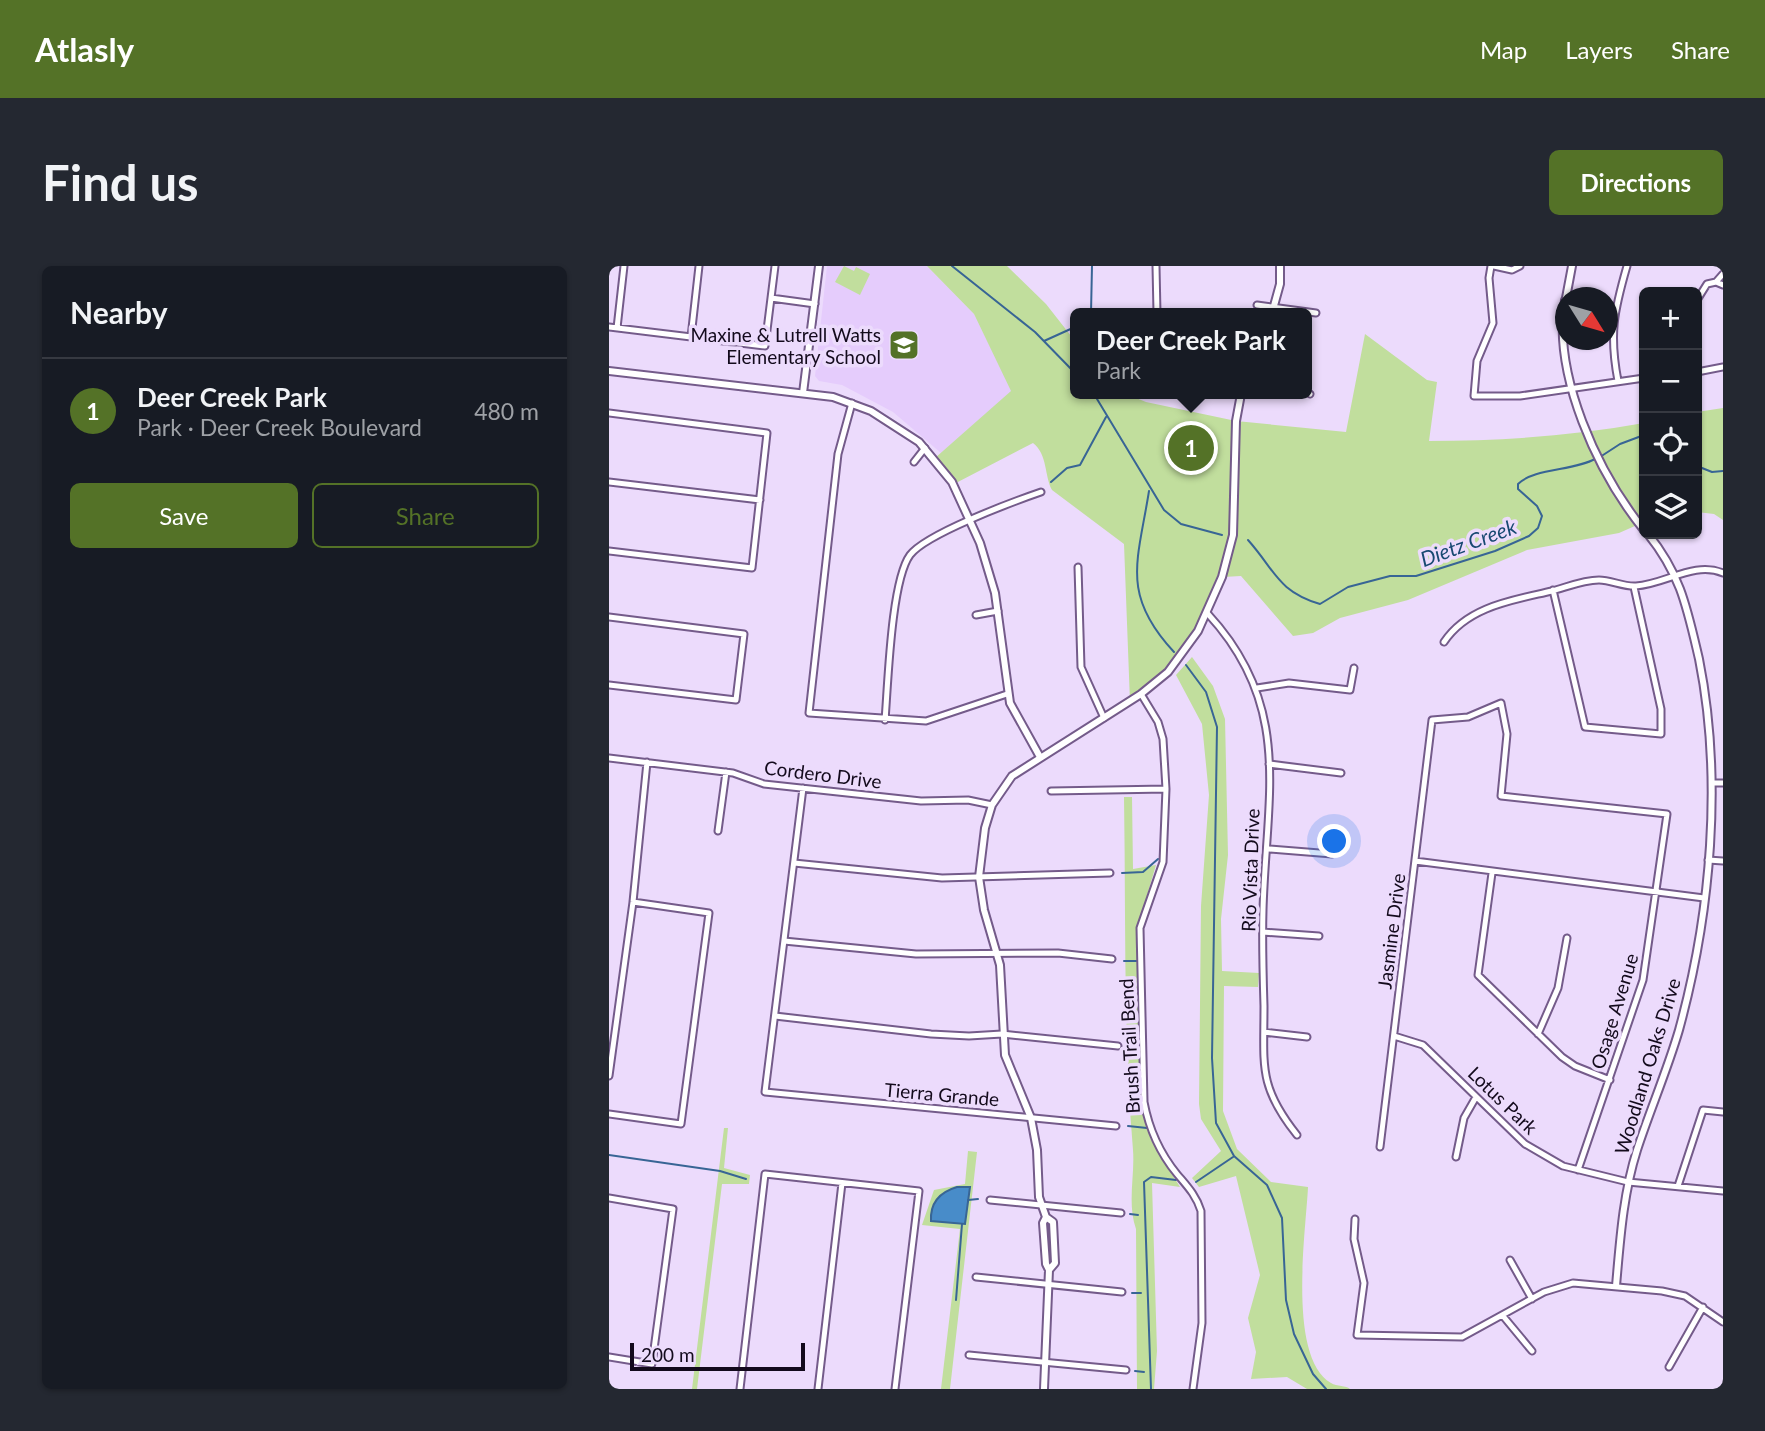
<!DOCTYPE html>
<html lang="en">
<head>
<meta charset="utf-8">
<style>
	:root { --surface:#171b24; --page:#242831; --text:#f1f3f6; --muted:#9ea1a6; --line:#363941; --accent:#547227 }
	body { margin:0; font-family:Lato,sans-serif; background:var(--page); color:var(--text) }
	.controls { position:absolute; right:21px; top:21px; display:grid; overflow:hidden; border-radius:10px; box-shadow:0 2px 5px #0004 }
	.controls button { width:63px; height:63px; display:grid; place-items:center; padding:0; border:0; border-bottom:2px solid var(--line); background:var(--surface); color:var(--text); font:35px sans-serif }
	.compass { position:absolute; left:946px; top:21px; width:63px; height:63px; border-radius:50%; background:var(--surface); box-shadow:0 2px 5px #0004; rotate:127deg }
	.scale { position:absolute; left:21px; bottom:18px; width:175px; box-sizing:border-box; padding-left:7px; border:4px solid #130a1c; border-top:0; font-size:19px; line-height:24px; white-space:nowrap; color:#130a1c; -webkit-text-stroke:5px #ecdbfc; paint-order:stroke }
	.you { position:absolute; left:726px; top:576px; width:24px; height:24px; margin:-18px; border:5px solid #fff; border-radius:50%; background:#1a73e8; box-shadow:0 0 0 10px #1a73e833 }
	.badge { display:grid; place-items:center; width:46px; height:46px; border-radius:50%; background:var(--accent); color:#fff; font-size:23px; font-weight:700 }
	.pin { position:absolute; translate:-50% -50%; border:4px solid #fff; box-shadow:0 2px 7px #0006 }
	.popup { position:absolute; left:461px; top:42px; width:242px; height:91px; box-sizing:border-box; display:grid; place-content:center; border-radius:10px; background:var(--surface); filter:drop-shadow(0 2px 5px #0005); font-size:23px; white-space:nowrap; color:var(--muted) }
	.popup b { font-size:26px; color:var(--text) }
	.popup::after { content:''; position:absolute; left:50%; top:100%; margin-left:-14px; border:14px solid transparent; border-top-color:var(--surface) }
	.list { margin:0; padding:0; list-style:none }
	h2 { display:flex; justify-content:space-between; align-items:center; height:91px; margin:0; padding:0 28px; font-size:30px }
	h2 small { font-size:23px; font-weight:400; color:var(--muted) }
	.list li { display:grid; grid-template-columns:46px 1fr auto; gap:21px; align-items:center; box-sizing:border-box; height:105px; padding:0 28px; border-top:2px solid var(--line) }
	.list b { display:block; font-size:26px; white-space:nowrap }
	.list p { margin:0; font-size:23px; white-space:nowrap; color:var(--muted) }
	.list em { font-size:23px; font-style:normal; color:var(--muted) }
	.actions { display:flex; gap:14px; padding:21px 28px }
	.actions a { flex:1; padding:16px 0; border:2px solid var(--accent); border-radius:10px; text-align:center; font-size:24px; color:var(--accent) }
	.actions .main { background:var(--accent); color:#fff }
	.icon { flex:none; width:38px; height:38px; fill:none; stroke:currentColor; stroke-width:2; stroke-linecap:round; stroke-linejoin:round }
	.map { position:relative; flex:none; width:1114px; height:1123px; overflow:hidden; border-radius:10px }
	header { display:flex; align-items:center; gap:42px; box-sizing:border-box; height:98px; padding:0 35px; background:var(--accent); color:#fff }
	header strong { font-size:33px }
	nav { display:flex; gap:38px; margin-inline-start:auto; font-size:24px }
	.intro { display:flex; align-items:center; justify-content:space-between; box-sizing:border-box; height:168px; padding:0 42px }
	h1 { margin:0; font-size:49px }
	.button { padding:18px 32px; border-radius:10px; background:var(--accent); color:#fff; font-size:24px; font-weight:700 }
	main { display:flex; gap:42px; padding:0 42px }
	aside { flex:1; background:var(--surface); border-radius:10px; box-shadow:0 2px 5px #0004 }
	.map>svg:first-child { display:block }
	.built { fill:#e5ccfc }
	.green { fill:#c1de9d }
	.water { fill:#488cc9; stroke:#386595; stroke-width:2 }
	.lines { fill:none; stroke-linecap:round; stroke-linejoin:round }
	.stream { stroke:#386595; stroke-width:2 }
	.minor-casing { stroke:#745b8a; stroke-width:9 }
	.tertiary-casing { stroke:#745b8a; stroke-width:10 }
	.minor { stroke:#fff; stroke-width:5 }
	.tertiary { stroke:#fff; stroke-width:6 }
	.labels { text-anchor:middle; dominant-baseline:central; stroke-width:7; stroke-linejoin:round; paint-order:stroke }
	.poi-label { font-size:19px; fill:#130a1c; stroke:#ecdbfc; text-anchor:end }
	.street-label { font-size:19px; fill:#130a1c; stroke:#ecdbfc }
	.water-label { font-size:21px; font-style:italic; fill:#184972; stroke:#ecdbfc }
</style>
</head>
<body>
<header>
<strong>Atlasly</strong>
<nav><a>Map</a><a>Layers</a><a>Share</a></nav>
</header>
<div class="intro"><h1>Find us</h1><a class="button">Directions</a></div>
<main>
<aside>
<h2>Nearby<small></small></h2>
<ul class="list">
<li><span class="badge">1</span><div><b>Deer Creek Park</b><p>Park · Deer Creek Boulevard</p></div><em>480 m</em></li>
</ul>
<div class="actions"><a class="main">Save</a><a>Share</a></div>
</aside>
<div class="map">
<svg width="1114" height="1123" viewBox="0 0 1114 1123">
	<rect width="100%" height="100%" fill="#ecdbfc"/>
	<path class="built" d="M 218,0 L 318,0 L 365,48 L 403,125 L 332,187 L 284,146 L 233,119 L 210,115 L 206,110 Z"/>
	<path class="green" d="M 235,0 L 245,5 L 247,1 L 261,8 L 251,29 L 226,16 Z
		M 318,0 L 398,0 L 437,38 L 466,75 L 466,128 L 517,128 L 537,136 L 627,155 L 737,166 L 756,68 L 818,114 L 828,116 L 820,175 C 893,175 963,170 1035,157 L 1035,256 L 1010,267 L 918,284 L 799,334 L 731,352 L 704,367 L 684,370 L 632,310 L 614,311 L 599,348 L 559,406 L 521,436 L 515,278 L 443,224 C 435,209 439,189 424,177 L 345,218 L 326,192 L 402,125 L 365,48 Z
		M 1114,142 L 1114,254 L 1105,248 L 1088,246 L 1088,146 Z
		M 583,391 L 604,420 L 616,453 L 619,589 L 612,653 L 613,705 L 650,707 L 649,721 L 615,720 L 614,845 L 628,883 L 662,916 L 699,921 C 697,966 678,1091 722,1117 C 728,1121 737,1119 741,1123 L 698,1123 L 678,1111 L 642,1113 L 647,1086 L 639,1052 L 651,1009 L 627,910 L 590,921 L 583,912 L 612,885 L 592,853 L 590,838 L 592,640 L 600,529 L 593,458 L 567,409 Z
		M 515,531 L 523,531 L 524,603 L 547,599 L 529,660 L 534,849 L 542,874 L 571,921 L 543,917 L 548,1085 L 545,1123 L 528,1123 L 527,963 C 518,937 526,910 524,884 C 514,767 517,648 515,531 Z
		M 115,862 L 119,862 L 115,902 L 141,909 L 140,918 L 113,918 L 88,1123 L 83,1123 Z
		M 359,885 L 368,886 L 341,1123 L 332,1123 L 351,963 L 313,959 L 325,924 L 356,918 Z"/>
	<path class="water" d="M 348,921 L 361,921 L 356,958 L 322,955 C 321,937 331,926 348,921 Z"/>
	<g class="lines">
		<path class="stream" d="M 343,0 L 426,66 L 466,107
			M 482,47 L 483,0
			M 435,75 L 466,61
			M 485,128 L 555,244 L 572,258 L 613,269
			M 991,191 L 1011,178 L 1035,169
			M 1088,200 L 1103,206 L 1114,205
			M 442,216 L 458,202 L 471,199 L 497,151
			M 540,225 C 529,295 511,328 565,386
			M 639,274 C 666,304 668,325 711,338 L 739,321 L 781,310 L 807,310 L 886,285 L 920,270 L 929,262 L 933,250 L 928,240 L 909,223 L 909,218 C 925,202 964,205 986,193
			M 577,399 L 597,426 L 608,461 L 603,792 L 607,857 L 625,890 L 658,919 L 673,952 L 677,1034 L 685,1068 L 704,1108 L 717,1123
			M 513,607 L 534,606 L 549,593
			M 515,695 L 528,695
			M 516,775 L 530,767
			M 519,860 L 538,862
			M 0,889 L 111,905 L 137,913
			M 587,916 L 624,891
			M 359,934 L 369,933
			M 521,948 L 529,949
			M 523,1027 L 532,1027
			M 347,1034 L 353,958
			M 526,1105 L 535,1106
			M 542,1123 L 535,916 L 542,911 L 567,914"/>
		<g class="minor-casing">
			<path id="minor" d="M 547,0 L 548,47
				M 882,0 L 880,12 L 884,57 L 868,95 L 865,130 L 911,130 L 1035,112
				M 885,0 L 903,4 L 911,0
				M 1107,16 L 1114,8
				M 162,32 L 206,38
				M 1088,34 L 1098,18 L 1107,16 L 1114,19
				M 648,39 L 707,47
				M 0,61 L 156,80 L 166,0
				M 8,62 L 15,0
				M 82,71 L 90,0
				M 1088,106 L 1114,101
				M 1009,115 C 1000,68 1005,45 1018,0
				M 698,126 L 701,128
				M 243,137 L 229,188 L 200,447 L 317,455 L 398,428
				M 0,147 L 158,167 L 143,302 L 0,285
				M 305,196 L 316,182
				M 0,216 L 151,234
				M 469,301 L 472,401 L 495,452
				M 944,324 L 976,461 L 1052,468 L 1052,443 L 1025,321
				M 599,348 C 685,441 657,531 654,644 C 653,676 654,708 655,740 C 655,800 649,820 688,869
				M 367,349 L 389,345
				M 0,351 L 135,368 L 127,434 L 0,419
				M 835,376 C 859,340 905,334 943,325 C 958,321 974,314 990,314 C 1002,314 1015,321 1027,320 C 1057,318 1085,295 1114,307
				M 648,422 L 680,417 L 741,424 L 745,402
				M 532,428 L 549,456 L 554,473 L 557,523 L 554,596 L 531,662 L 535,836 C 540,863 550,886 568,908 C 578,920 587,929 592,945 L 593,1057 L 584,1123
				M 276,454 C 279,419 282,315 301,289 C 317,268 403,236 432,226
				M 0,492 L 124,507 L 155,518 L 312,535 L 359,534 L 383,539
				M 660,498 L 732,507
				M 1103,517 L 1114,517
				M 194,522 L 156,826 L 507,860
				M 442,525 L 557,523
				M 109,565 L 117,506
				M 660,583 L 723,588
				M 1099,594 L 1114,595
				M 806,595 L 1095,632
				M 185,597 L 333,612 L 501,607
				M 883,607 L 869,709 L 953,791 L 966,800 L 1001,814
				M 654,666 L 710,670
				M 175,675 L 307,688 L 449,687 L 503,693
				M 166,750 L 322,768 L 360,770 L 393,768 L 509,780
				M 655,766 L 698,771
				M 929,768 L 949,722 L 958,672
				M 785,770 L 814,779 L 916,878 L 954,900 L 1019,916 L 1114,925
				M 0,810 L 24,636 L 38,496
				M 0,848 L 72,858 L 100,647 L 24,636
				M 771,881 L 823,454 L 859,451 L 892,437 L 898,468 L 892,530 L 1058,548 L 1034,714 L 969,904
				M 847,891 L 855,852 L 867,831
				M 1069,920 L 1094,844 L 1114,846
				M 0,932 L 64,943 L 43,1098 L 0,1091
				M 381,934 L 512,947
				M 746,953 L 745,973 L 755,1017 L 748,1069 L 853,1071 L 935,1026 L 964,1017 L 1053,1025 L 1076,1030 L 1114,1056
				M 901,994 L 923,1033
				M 367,1011 L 513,1026
				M 894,1050 L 923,1085
				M 360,1089 L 517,1104
				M 1060,1101 L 1094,1041
				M 131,1123 L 156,908 L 310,925 L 286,1123
				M 209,1123 L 233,917"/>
		</g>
		<g class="tertiary-casing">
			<path id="tertiary" d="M 957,32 L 963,0
				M 956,34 C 943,109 989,207 1035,264
				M 663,47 L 671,18 L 671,0
				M 0,105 L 224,131 L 262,145 L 310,176 L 343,216 L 371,277 L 386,327 L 401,437 L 431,491
				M 194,127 L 210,0
				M 440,1004 L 446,997 L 444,956 L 437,951 L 430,931 L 428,884 L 422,852 L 396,789 L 391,699 L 375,644 L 370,611 L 376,562 L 383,539 L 403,510 L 532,428 L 559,406 L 589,365 L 613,311 L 624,269 L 627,155 L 632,128
				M 1007,1020 C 1011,975 1014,928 1028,884 C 1041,844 1058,805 1070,764 C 1102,647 1114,513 1090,393 C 1078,342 1072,309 1039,268
				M 435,1123 L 440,1004 L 437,998 L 434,957 L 437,951"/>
		</g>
		<use href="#minor" class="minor"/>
		<use href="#tertiary" class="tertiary"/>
	</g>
	<defs>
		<g id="school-square" transform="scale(1.575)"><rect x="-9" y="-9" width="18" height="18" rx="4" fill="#547227" stroke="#ecdbfc"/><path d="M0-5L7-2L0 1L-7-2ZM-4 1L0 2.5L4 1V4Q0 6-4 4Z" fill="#fff"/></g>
	</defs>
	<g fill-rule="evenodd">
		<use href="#school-square" x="295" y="79"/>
	</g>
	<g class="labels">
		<g class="poi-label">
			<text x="272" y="68">Maxine &amp; Lutrell Watts<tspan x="272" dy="22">Elementary School</tspan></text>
		</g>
		<g class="street-label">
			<text transform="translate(214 508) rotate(7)">Cordero Drive</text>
			<text transform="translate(641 604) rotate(-88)">Rio Vista Drive</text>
			<text transform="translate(782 665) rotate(-83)">Jasmine Drive</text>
			<text transform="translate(1005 745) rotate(-73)">Osage Avenue</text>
			<text transform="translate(520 780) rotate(-93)">Brush Trail Bend</text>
			<text transform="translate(1038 800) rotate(-73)">Woodland Oaks Drive</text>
			<text transform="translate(333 828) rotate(5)">Tierra Grande</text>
			<text transform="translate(894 834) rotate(44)">Lotus Park</text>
		</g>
		<g class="water-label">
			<text transform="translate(859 276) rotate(-20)">Dietz Creek</text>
		</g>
	</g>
</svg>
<div class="controls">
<button>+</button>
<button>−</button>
<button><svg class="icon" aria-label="locate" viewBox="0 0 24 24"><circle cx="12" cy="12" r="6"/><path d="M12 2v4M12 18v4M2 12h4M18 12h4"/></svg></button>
<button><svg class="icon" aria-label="layers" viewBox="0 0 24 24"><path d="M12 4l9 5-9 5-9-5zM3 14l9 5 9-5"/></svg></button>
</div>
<svg class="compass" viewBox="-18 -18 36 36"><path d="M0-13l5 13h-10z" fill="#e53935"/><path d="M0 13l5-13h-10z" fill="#9ea1a6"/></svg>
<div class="scale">200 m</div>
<div class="you"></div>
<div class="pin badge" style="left:582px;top:182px">1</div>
<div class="popup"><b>Deer Creek Park</b>Park</div>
</div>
</main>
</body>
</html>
